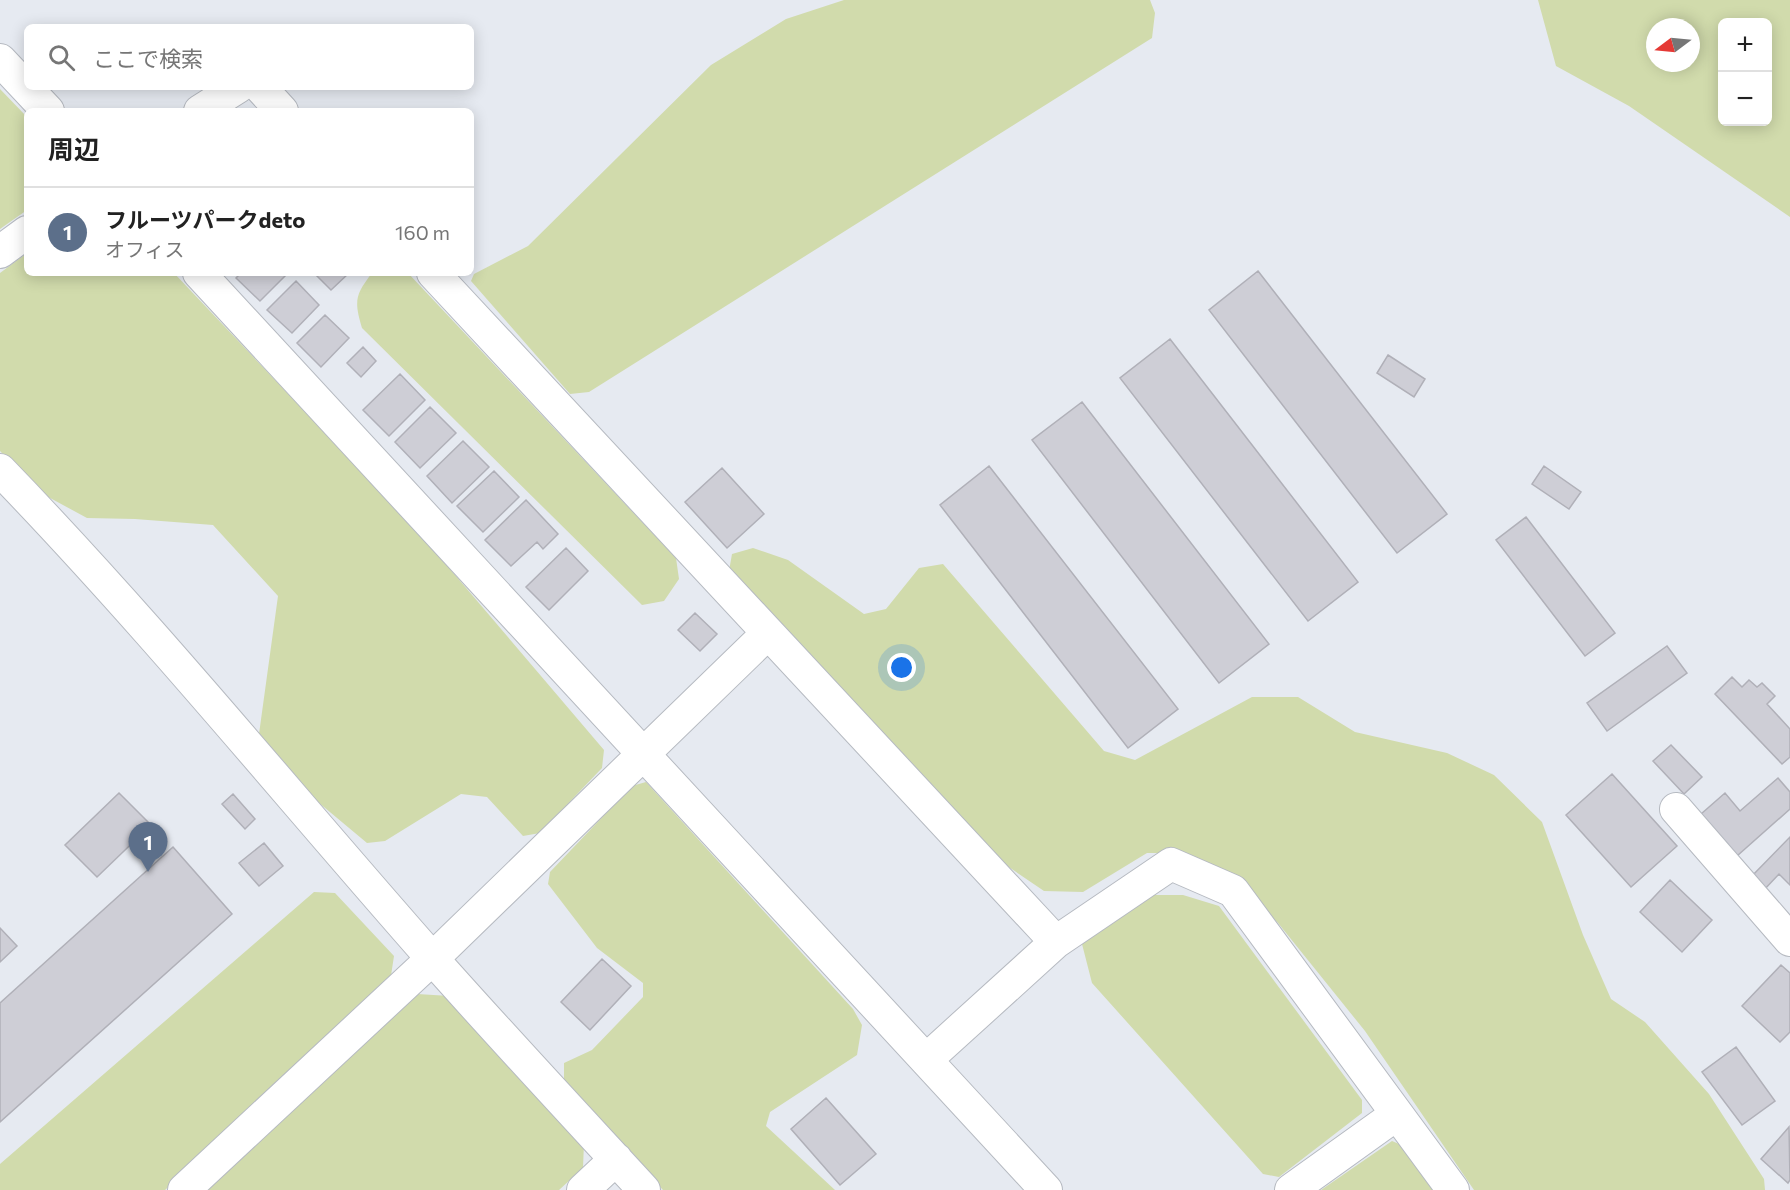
<!DOCTYPE html>
<html lang="ja">
<head>
<meta charset="utf-8">
<style>
	:root { --surface:#fff; --page:#f2f2f2; --text:#222; --muted:#767676; --line:#e0e0e0; --accent:#d93025 }
	body { margin:0; font-family:Commissioner,"Noto Sans JP",sans-serif; background:var(--page); color:var(--text) }
	.controls { position:absolute; right:18px; top:18px; display:grid; overflow:hidden; border-radius:9px; box-shadow:0 3px 15px #0003 }
	.controls button { width:54px; height:54px; display:grid; place-items:center; padding:0; border:0; border-bottom:2px solid var(--line); background:var(--surface); color:var(--text); font:30px sans-serif }
	.compass { position:absolute; left:1646px; top:18px; width:54px; height:54px; border-radius:50%; background:var(--surface); box-shadow:0 3px 15px #0003; rotate:254deg }
	.you { position:absolute; left:902px; top:668px; width:21px; height:21px; margin:-15px; border:4px solid #fff; border-radius:50%; background:#1a73e8; box-shadow:0 0 0 9px #1a73e833 }
	.badge { display:grid; place-items:center; width:39px; height:39px; border-radius:50%; background:var(--accent); color:#fff; font-size:20px; font-weight:700 }
	.pin { position:absolute; translate:-50% -50px; filter:drop-shadow(0 2px 3px #0008) }
	.pin::after { content:''; position:absolute; top:32px; width:21px; height:18px; background:inherit; clip-path:polygon(0 0,100% 0,50% 100%) }
	.list { margin:0; padding:0; list-style:none }
	h2 { display:flex; justify-content:space-between; align-items:center; height:78px; margin:0; padding:0 24px; font-size:26px }
	h2 small { font-size:20px; font-weight:400; color:var(--muted) }
	.list li { display:grid; grid-template-columns:39px 1fr auto; gap:18px; align-items:center; box-sizing:border-box; height:90px; padding:0 24px; border-top:2px solid var(--line) }
	.list b { display:block; font-size:22px; white-space:nowrap }
	.list p { margin:0; font-size:20px; white-space:nowrap; color:var(--muted) }
	.list em { font-size:20px; font-style:normal; color:var(--muted) }
	.icon { flex:none; width:33px; height:33px; fill:none; stroke:currentColor; stroke-width:2; stroke-linecap:round; stroke-linejoin:round }
	.map { position:relative; flex:none; width:1790px; height:1190px; overflow:hidden }
	.search { position:absolute; background:var(--surface); box-shadow:0 3px 15px #0003; left:24px; top:24px; width:450px; height:66px; display:flex; align-items:center; gap:15px; box-sizing:border-box; padding:0 21px; border-radius:9px; color:var(--muted); font-size:22px }
	.panel { position:absolute; background:var(--surface); box-shadow:0 3px 15px #0003; left:24px; top:108px; width:450px; height:168px; border-radius:9px }
	.map>svg:first-child { display:block }
	.green { fill:#d1dbac; fill-rule:evenodd }
	.building { fill:#ceced6; stroke:#b0b0b8; stroke-width:1.5 }
	.lines { fill:none; stroke-linecap:round; stroke-linejoin:round }
	.minor-casing { stroke:#b6bac1; stroke-width:34 }
	.minor { stroke:#fff; stroke-width:32 }
</style>
</head>
<body>
<div class="map">
<svg width="1790" height="1190" viewBox="0 0 1790 1190">
	<rect width="100%" height="100%" fill="#e6eaf1"/>
	<path class="green" d="M 844,0 L 1150,0 L 1155,13 L 1152,38 L 589,392 L 570,394 L 471,281 L 474,274 L 528,246 L 711,65 L 786,19 Z
		M 1538,0 L 1790,0 L 1790,217 L 1629,106 L 1556,66 ZM 1768,22 L 1768,122 L 1722,122 L 1722,22 ZM 1655,27 L 1691,27 L 1691,63 L 1655,63 Z
		M 0,89 L 27,117 L 27,210 L 0,229 Z
		M 27,253 L 27,273 L 174,273 L 415,528 L 604,750 L 602,768 L 540,833 L 523,836 L 487,797 L 461,794 L 385,841 L 367,843 L 270,762 L 259,734 L 278,596 L 213,525 L 135,519 L 87,518 L 39,492 L 0,451 L 0,273 Z
		M 372,273 L 408,273 L 676,558 L 679,579 L 664,601 L 642,605 L 362,328 C 354,301 355,295 372,273 Z
		M 753,548 L 788,560 L 864,614 L 886,609 L 919,568 L 943,564 L 1104,751 L 1135,760 L 1252,697 L 1298,697 L 1355,732 L 1447,753 L 1494,775 L 1542,822 L 1583,935 L 1611,999 L 1645,1022 L 1709,1094 L 1764,1179 L 1765,1190 L 1474,1190 L 1365,1031 L 1278,923 L 1231,877 L 1182,853 L 1147,853 L 1083,892 L 1044,891 L 1003,863 L 729,571 L 732,554 Z
		M 646,782 L 853,1009 L 862,1025 L 857,1055 L 770,1112 L 766,1126 L 835,1190 L 663,1190 L 564,1084 L 564,1063 L 592,1050 L 643,997 L 643,983 L 597,948 L 548,884 L 550,872 L 632,786 Z
		M 314,892 L 335,893 L 394,956 L 390,982 L 165,1190 L 0,1190 L 0,1164 Z
		M 1143,895 L 1183,895 L 1219,906 L 1362,1100 L 1362,1113 L 1279,1177 L 1263,1174 L 1092,983 L 1082,944 Z
		M 417,994 L 450,996 L 584,1143 L 583,1168 L 559,1190 L 205,1190 Z
		M 1392,1141 L 1413,1150 L 1438,1190 L 1321,1190 Z"/>
	<path class="building" d="M 1258,271 L 1447,514 L 1397,553 L 1209,310 Z
		M 241,273 L 288,273 L 260,301 L 236,278 Z
		M 314,273 L 349,273 L 331,290 Z
		M 296,281 L 319,305 L 292,333 L 267,310 Z
		M 325,315 L 349,338 L 321,367 L 297,343 Z
		M 1170,339 L 1358,582 L 1308,621 L 1120,378 Z
		M 363,347 L 376,361 L 361,377 L 347,363 Z
		M 1388,355 L 1425,379 L 1414,397 L 1377,373 Z
		M 400,374 L 425,400 L 389,436 L 363,410 Z
		M 1082,402 L 1269,644 L 1219,683 L 1032,440 Z
		M 430,407 L 456,433 L 420,468 L 395,442 Z
		M 463,441 L 489,467 L 452,503 L 427,476 Z
		M 989,466 L 1178,709 L 1128,748 L 940,505 Z
		M 1544,466 L 1581,492 L 1569,509 L 1532,484 Z
		M 722,468 L 764,514 L 727,548 L 685,502 Z
		M 494,471 L 519,497 L 483,532 L 457,506 Z
		M 526,500 L 558,534 L 543,549 L 537,542 L 511,566 L 485,540 Z
		M 1526,517 L 1615,633 L 1585,656 L 1496,540 Z
		M 566,548 L 588,571 L 549,610 L 526,587 Z
		M 695,613 L 717,634 L 700,651 L 678,630 Z
		M 1667,646 L 1687,673 L 1607,731 L 1587,703 Z
		M 1732,677 L 1742,687 L 1749,680 L 1757,687 L 1762,683 L 1775,696 L 1767,704 L 1790,729 L 1790,757 L 1782,764 L 1715,694 Z
		M 1671,745 L 1702,777 L 1684,794 L 1653,761 Z
		M 1612,774 L 1677,846 L 1631,887 L 1566,815 Z
		M 1778,778 L 1790,792 L 1790,809 L 1737,856 L 1701,814 L 1725,793 L 1740,811 Z
		M 119,793 L 151,825 L 97,877 L 65,845 Z
		M 233,794 L 255,819 L 245,829 L 222,804 Z
		M 1790,837 L 1790,885 L 1779,874 L 1763,891 L 1750,878 Z
		M 264,843 L 283,866 L 259,886 L 239,863 Z
		M 173,847 L 232,914 L 0,1122 L 0,1003 Z
		M 1670,880 L 1712,920 L 1682,952 L 1640,912 Z
		M 0,928 L 17,946 L 0,962 Z
		M 602,959 L 631,986 L 590,1030 L 561,1002 Z
		M 1781,965 L 1790,973 L 1790,1032 L 1780,1042 L 1742,1006 Z
		M 1736,1047 L 1775,1101 L 1742,1125 L 1702,1072 Z
		M 826,1098 L 876,1154 L 840,1185 L 791,1129 Z
		M 1789,1127 L 1790,1180 L 1788,1183 L 1761,1159 Z"/>
	<g class="lines">
		<g class="minor-casing">
			<path id="minor" d="M 0,60 L 48,111
				M 260,87 L 282,111
				M 200,111 L 238,87
				M 0,252 L 27,232
				M 199,273 L 1046,1190
				M 433,273 L 1056,942
				M 0,470 C 151,626 288,795 431,957 C 501,1036 573,1113 644,1190
				M 1676,809 L 1790,940
				M 926,1060 L 1056,942 L 1171,864 L 1233,891 L 1453,1190
				M 184,1190 L 432,959 L 768,633
				M 583,1190 L 616,1159
				M 1291,1190 L 1397,1114"/>
		</g>
		<use href="#minor" class="minor"/>
	</g>
</svg>
<div class="controls">
<button>+</button>
<button>−</button>
</div>
<svg class="compass" viewBox="-18 -18 36 36"><path d="M0-13l5 13h-10z" fill="#e53935"/><path d="M0 13l5-13h-10z" fill="#767676"/></svg>
<div class="you"></div>
<div class="pin badge" style="left:148px;top:872px;background:#5c6f8a">1</div>
<div class="search"><svg class="icon" aria-label="search" viewBox="0 0 24 24"><circle cx="10" cy="10" r="6"/><path d="M15 15l6 6"/></svg>ここで検索</div>
<section class="panel">
<h2>周辺<small></small></h2>
<ul class="list">
<li><span class="badge" style="background:#5c6f8a">1</span><div><b>フルーツパークdeto</b><p>オフィス</p></div><em>160 m</em></li>
</ul>
</section>
</div>
</body>
</html>
